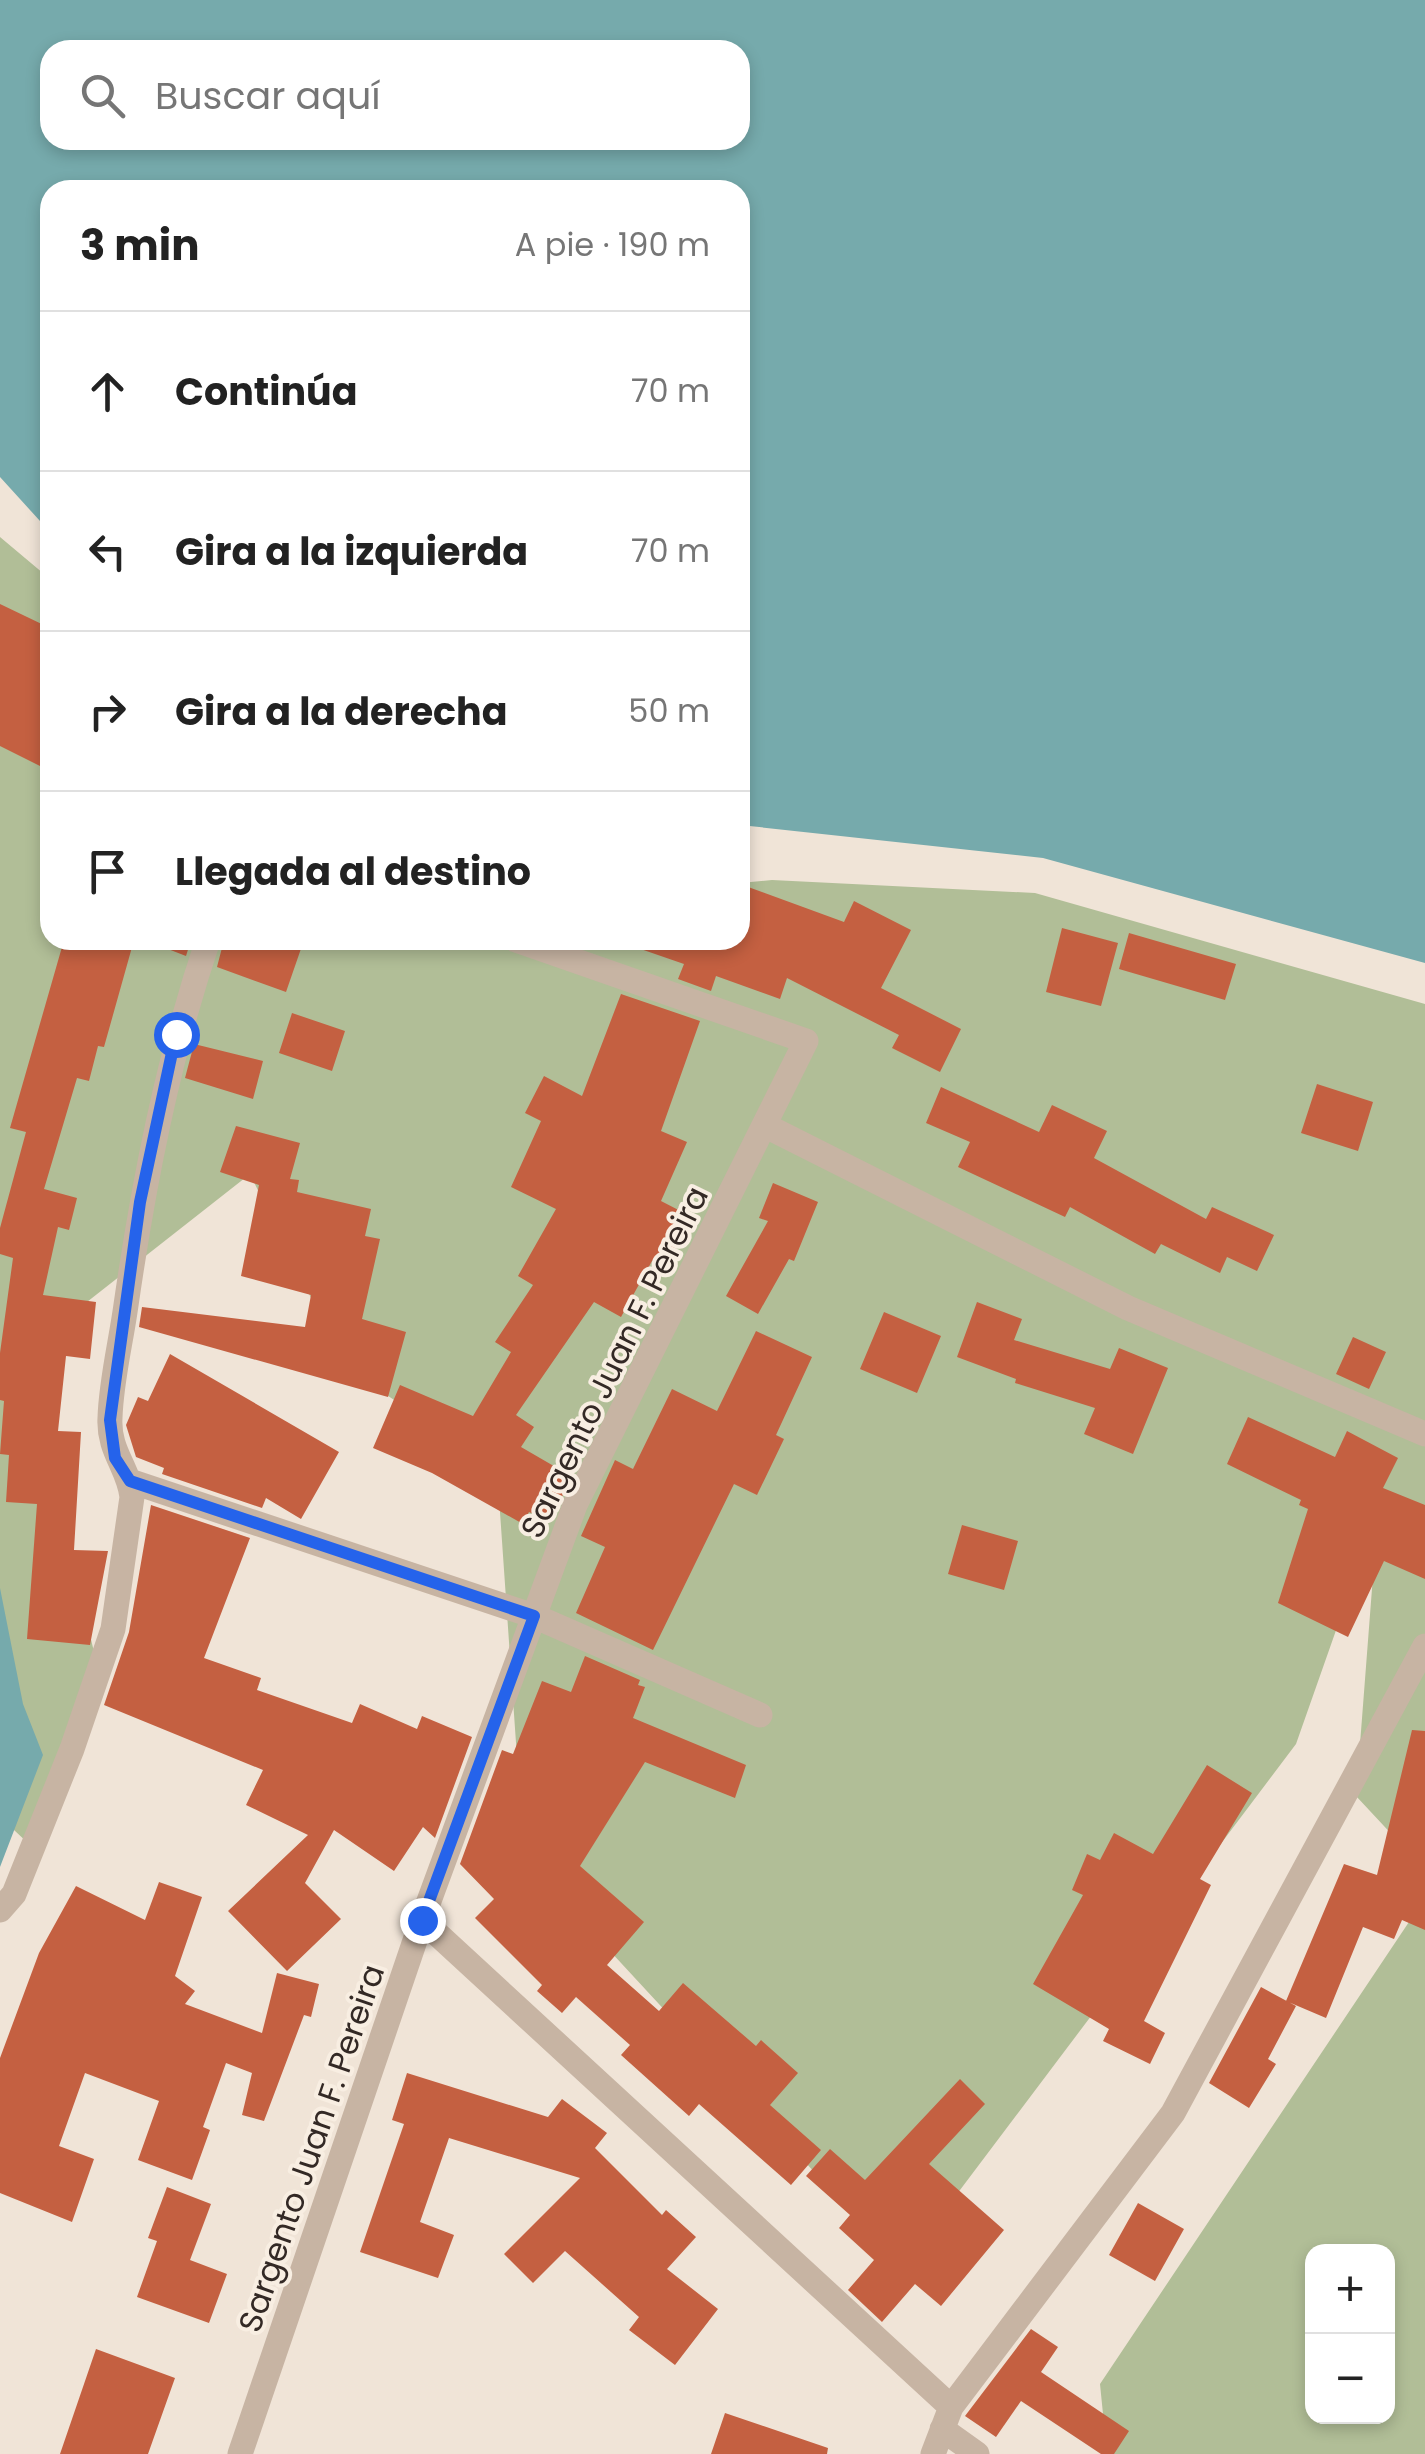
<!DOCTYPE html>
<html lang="es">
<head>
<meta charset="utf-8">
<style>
	:root { --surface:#fff; --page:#f2f2f2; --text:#222; --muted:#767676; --line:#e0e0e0 }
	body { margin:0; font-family:Poppins,sans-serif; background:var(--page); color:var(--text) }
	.controls { position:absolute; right:30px; bottom:30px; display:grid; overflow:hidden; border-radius:20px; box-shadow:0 5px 15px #0003 }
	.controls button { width:90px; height:90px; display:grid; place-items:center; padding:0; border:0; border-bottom:2px solid var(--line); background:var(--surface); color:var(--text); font:50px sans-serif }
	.stop { position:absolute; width:30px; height:30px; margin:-22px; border:8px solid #2563eb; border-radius:50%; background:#fff }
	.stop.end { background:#2563eb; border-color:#fff; box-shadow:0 2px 10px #0008 }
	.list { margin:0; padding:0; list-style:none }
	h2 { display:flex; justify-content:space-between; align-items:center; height:130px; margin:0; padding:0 40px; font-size:42px }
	h2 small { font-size:32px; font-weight:400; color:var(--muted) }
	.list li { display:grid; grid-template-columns:65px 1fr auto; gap:30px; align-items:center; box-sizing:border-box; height:160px; padding:0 40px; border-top:2px solid var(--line) }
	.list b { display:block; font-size:38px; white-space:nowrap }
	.list em { font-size:32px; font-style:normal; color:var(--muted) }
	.icon { flex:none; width:55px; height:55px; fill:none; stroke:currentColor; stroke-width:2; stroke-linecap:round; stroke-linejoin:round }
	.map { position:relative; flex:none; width:1425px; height:2454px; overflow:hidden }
	.search { position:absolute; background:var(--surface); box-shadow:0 5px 15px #0003; left:40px; top:40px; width:710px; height:110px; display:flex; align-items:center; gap:25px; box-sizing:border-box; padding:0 35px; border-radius:30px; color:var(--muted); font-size:38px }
	.panel { position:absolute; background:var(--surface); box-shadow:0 5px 15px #0003; left:40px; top:180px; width:710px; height:770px; border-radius:30px }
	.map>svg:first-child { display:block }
	.green { fill:#b1be97; fill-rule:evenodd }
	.water { fill:#76aaac; fill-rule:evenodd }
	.building { fill:#c46041 }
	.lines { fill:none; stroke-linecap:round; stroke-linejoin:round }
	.minor { stroke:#c7b4a3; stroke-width:25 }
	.route { stroke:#2563eb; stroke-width:12 }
	.labels { text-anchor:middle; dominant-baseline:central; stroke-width:8; stroke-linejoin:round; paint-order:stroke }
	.street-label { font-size:32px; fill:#332925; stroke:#f8eee2 }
</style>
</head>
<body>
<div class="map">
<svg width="1425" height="2454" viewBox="0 0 1425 2454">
	<rect width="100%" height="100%" fill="#f0e4d7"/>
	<path class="green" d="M 0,537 L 50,579 L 50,940 L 740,940 L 740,883 L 772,880 L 1035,893 L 1425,1004 L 1425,1870 L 1356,1796 L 1378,1511 L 1296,1744 L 902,2267 L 524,1858 L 497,1469 L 345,1367 L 250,1174 L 22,1353 L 95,1656 L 29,1844 L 0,1817 Z
		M 1425,1898 L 1425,2454 L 1107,2454 L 1100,2384 ZM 1312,2252 L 1388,2252 L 1388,2416 L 1312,2416 Z"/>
	<path class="water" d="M 0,0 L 1425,0 L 1425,963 L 1043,858 L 740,825 L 740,190 L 50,190 L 50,532 L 0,477 ZM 50,50 L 740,50 L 740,140 L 50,140 Z
		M 0,1588 L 23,1704 L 43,1755 L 0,1867 Z"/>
	<path class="building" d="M 0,604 L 50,628 L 50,771 L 0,746 Z
		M 740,884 L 844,922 L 854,901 L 911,930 L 881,988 L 961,1029 L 940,1072 L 892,1048 L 899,1035 L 787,978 L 780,999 L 716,976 L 711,991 L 678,979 L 684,964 L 629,945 L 630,940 L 740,940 Z
		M 1062,928 L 1118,943 L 1101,1006 L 1046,992 Z
		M 1129,933 L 1236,964 L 1225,1000 L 1119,969 Z
		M 64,940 L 134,940 L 104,1047 L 98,1046 L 89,1081 L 77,1078 L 44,1189 L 77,1198 L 69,1230 L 58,1227 L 43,1295 L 96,1302 L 90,1359 L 66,1356 L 58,1431 L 81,1432 L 74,1550 L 108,1551 L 90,1645 L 27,1639 L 37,1504 L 6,1502 L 9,1455 L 0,1454 L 4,1401 L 0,1400 L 0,1353 L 13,1258 L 0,1254 L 0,1228 L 26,1132 L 10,1128 Z
		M 155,940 L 191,940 L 186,956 L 155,944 Z
		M 224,940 L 304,940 L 286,992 L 217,967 Z
		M 621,994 L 700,1021 L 661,1131 L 687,1142 L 661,1201 L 692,1217 L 665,1268 L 652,1261 L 621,1317 L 594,1302 L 516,1415 L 534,1427 L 521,1447 L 571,1476 L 551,1522 L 529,1512 L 523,1524 L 432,1473 L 373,1448 L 400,1385 L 473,1416 L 511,1352 L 495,1342 L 533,1285 L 518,1276 L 556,1209 L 511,1187 L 541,1121 L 525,1113 L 544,1076 L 582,1096 Z
		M 292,1013 L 345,1031 L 332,1071 L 279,1053 Z
		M 194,1044 L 263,1061 L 253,1099 L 185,1078 Z
		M 1317,1084 L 1373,1102 L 1358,1151 L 1301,1133 Z
		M 941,1087 L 1039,1132 L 1052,1105 L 1107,1131 L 1094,1158 L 1206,1219 L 1212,1207 L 1274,1235 L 1257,1271 L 1227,1257 L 1220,1273 L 1161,1244 L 1155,1254 L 1070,1207 L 1065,1217 L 958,1167 L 970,1142 L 926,1123 Z
		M 236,1126 L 300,1143 L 290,1179 L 299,1180 L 297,1192 L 371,1209 L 365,1236 L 380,1239 L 362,1319 L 406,1332 L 388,1397 L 139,1327 L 142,1307 L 305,1327 L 311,1295 L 241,1276 L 259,1185 L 220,1172 Z
		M 773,1183 L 818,1202 L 794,1261 L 789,1259 L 758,1314 L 726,1296 L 768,1221 L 759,1218 Z
		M 977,1302 L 1022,1319 L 1014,1340 L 1110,1369 L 1119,1348 L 1168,1368 L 1133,1454 L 1084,1434 L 1095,1408 L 1015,1383 L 1016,1379 L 957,1357 Z
		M 884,1312 L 941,1336 L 917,1393 L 860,1369 Z
		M 756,1331 L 812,1357 L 776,1435 L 784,1439 L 757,1495 L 734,1484 L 653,1650 L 576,1613 L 605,1547 L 581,1536 L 615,1460 L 633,1469 L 672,1389 L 717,1411 Z
		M 1353,1337 L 1386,1352 L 1369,1389 L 1336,1374 Z
		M 170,1354 L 339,1452 L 301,1519 L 266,1498 L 262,1508 L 162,1474 L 164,1468 L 136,1457 L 126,1425 L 138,1397 L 148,1401 Z
		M 1248,1417 L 1335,1457 L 1347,1431 L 1398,1458 L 1383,1488 L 1425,1505 L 1425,1579 L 1384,1561 L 1348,1637 L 1278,1603 L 1308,1509 L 1299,1505 L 1301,1500 L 1227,1464 Z
		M 151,1505 L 250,1538 L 204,1658 L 261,1678 L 257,1690 L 352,1723 L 360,1704 L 417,1729 L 422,1716 L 472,1737 L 435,1838 L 423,1827 L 394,1871 L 334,1830 L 305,1883 L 341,1919 L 287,1971 L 228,1911 L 308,1835 L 246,1805 L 263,1770 L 104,1705 L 129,1632 Z
		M 962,1525 L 1018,1541 L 1004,1590 L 948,1574 Z
		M 585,1656 L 640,1680 L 638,1685 L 645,1687 L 633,1718 L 746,1765 L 735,1798 L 645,1762 L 580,1866 L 644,1922 L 607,1965 L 659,2011 L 683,1983 L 756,2046 L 761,2040 L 798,2073 L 770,2105 L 821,2150 L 791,2185 L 699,2104 L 689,2116 L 621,2055 L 630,2045 L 576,1997 L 562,2013 L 537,1991 L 542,1985 L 475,1918 L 494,1899 L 460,1864 L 502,1750 L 513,1754 L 542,1681 L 571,1692 Z
		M 1412,1730 L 1425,1731 L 1425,1930 L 1402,1920 L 1394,1939 L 1363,1927 L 1326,2018 L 1286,2001 L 1344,1864 L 1377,1875 Z
		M 1207,1765 L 1252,1793 L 1200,1879 L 1211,1885 L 1144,2021 L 1165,2033 L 1150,2064 L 1103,2041 L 1109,2029 L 1033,1984 L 1083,1895 L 1072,1890 L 1087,1854 L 1100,1860 L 1114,1833 L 1153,1854 Z
		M 159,1882 L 202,1897 L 175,1976 L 195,1991 L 185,2004 L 262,2033 L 277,1973 L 319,1984 L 311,2017 L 304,2015 L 264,2121 L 242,2115 L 252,2073 L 226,2063 L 203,2127 L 210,2130 L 192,2180 L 138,2160 L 159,2101 L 85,2073 L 59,2146 L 94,2159 L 72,2222 L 0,2193 L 0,2058 L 39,1953 L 76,1886 L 145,1920 Z
		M 1261,1987 L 1296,2006 L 1268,2059 L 1276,2064 L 1249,2108 L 1209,2083 Z
		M 407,2073 L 548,2117 L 562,2099 L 607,2133 L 595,2148 L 662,2215 L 666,2210 L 696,2237 L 667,2269 L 718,2309 L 675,2365 L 629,2330 L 639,2317 L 565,2251 L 533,2283 L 504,2254 L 580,2178 L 449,2138 L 420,2222 L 454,2235 L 438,2278 L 360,2252 L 404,2124 L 392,2120 Z
		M 960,2079 L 985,2104 L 929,2164 L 1004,2230 L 941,2306 L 915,2284 L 882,2322 L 848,2290 L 874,2260 L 839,2228 L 850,2215 L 806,2176 L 830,2149 L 865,2180 Z
		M 167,2187 L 211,2204 L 190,2260 L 227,2274 L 209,2323 L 137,2297 L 157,2241 L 148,2238 Z
		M 1138,2203 L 1184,2229 L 1155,2281 L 1109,2255 Z
		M 1031,2329 L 1058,2347 L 1041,2372 L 1129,2431 L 1114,2454 L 1101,2454 L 1021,2401 L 996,2437 L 965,2416 Z
		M 96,2349 L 175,2378 L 148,2454 L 60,2454 Z
		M 725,2413 L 828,2448 L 827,2454 L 711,2454 Z"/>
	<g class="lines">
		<path class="minor" d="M 764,1125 L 1128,1308 L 1425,1434
			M 130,1481 L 534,1616 L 760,1715
			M 0,1910 L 14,1894 L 72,1749 L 113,1629 L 132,1497 C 129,1468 108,1451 110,1418 C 111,1381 121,1342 126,1305 C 144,1180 168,1059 208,940
			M 422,1920 L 951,2407
			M 942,2429 L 977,2454
			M 240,2454 L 422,1920 L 575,1505 L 806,1041 L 516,940
			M 933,2454 L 951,2407 L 1173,2113 L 1425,1646"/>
	</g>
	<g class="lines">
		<path class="route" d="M 176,1034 L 140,1202 L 110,1420 L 115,1458 L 130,1481 L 534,1616 L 422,1920"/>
	</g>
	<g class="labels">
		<g class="street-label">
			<text transform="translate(614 1362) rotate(-64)">Sargento Juan F. Pereira</text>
			<text transform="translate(311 2148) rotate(-71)">Sargento Juan F. Pereira</text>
		</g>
	</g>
</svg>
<div class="controls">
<button>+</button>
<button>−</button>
</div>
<div class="stop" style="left:176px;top:1034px"></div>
<div class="stop end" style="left:422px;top:1920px"></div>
<div class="search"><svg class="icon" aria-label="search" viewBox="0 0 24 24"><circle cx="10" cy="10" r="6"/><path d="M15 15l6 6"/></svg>Buscar aquí</div>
<section class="panel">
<h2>3 min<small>A pie · 190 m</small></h2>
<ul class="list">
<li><svg class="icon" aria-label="ahead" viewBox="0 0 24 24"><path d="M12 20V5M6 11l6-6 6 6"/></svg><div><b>Continúa</b></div><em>70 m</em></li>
<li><svg class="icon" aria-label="left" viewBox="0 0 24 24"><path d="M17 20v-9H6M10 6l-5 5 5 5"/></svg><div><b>Gira a la izquierda</b></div><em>70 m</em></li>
<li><svg class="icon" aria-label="right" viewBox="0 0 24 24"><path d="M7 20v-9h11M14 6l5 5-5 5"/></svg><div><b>Gira a la derecha</b></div><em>50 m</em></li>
<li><svg class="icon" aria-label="arrive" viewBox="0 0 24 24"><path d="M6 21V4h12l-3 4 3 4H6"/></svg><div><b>Llegada al destino</b></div></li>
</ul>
</section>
</div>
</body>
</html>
